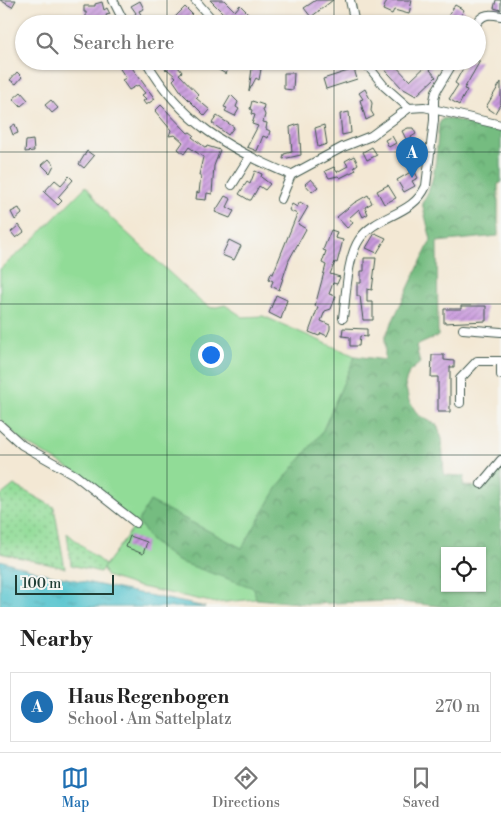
<!DOCTYPE html>
<html lang="en">
<head>
<meta charset="utf-8">
<style>
	:root { --surface:#fff; --page:#f2f2f2; --text:#222; --muted:#767676; --line:#e0e0e0; --accent:#1f6fb2 }
	body { margin:0; font-family:"Libre Bodoni",serif; background:var(--page); color:var(--text) }
	.controls { position:absolute; right:15px; bottom:15px; display:grid; overflow:hidden; border-radius:0px; box-shadow:0 1px 4px #0004 }
	.controls button { width:45px; height:45px; display:grid; place-items:center; padding:0; border:0; border-bottom:1px solid var(--line); background:var(--surface); color:var(--text); font:25px sans-serif }
	.scale { position:absolute; left:15px; bottom:12px; width:99px; box-sizing:border-box; padding-left:5px; border:2px solid #1f3d34; border-top:0; font-size:14px; line-height:18px; white-space:nowrap; color:#1f3d34; -webkit-text-stroke:4px #f6f6f2; paint-order:stroke }
	.you { position:absolute; left:210px; top:354px; width:18px; height:18px; margin:-12px; border:4px solid #fff; border-radius:50%; background:#1a73e8; box-shadow:0 0 0 8px #1a73e833 }
	.badge { display:grid; place-items:center; width:32px; height:32px; border-radius:50%; background:var(--accent); color:#fff; font-size:16px; font-weight:700 }
	.pin { position:absolute; translate:-50% -41px; filter:drop-shadow(0 1px 2px #0008) }
	.pin::after { content:''; position:absolute; top:26px; width:18px; height:15px; background:inherit; clip-path:polygon(0 0,100% 0,50% 100%) }
	.list { margin:0; padding:0; list-style:none }
	h2 { display:flex; justify-content:space-between; align-items:center; height:65px; margin:0; padding:0 20px; font-size:21px }
	h2 small { font-size:16px; font-weight:400; color:var(--muted) }
	.list li { display:grid; grid-template-columns:32px 1fr auto; gap:15px; align-items:center; box-sizing:border-box; height:70px; margin:0 10px 10px; padding:0 10px; border:1px solid var(--line); border-radius:0px }
	.list b { display:block; font-size:19px; white-space:nowrap }
	.list p { margin:0; font-size:16px; white-space:nowrap; color:var(--muted) }
	.list em { font-size:16px; font-style:normal; color:var(--muted) }
	.icon { flex:none; width:28px; height:28px; fill:none; stroke:currentColor; stroke-width:2; stroke-linecap:round; stroke-linejoin:round }
	.map { position:relative; flex:none; width:501px; height:607px; overflow:hidden }
	.search { position:absolute; background:var(--surface); box-shadow:0 1px 4px #0004; left:15px; right:15px; top:15px; height:55px; display:flex; align-items:center; gap:12px; box-sizing:border-box; padding:0 18px; border-radius:28px; color:var(--muted); font-size:19px }
	.sheet { height:145px; background:var(--surface) }
	nav { display:flex; justify-content:space-around; align-items:center; box-sizing:border-box; height:70px; border-top:1px solid var(--line); background:var(--surface); font-size:14px; color:var(--muted) }
	nav a { display:grid; justify-items:center; gap:2px }
	nav .on { color:var(--accent) }
	.map>svg:first-child { display:block }
	.grass { fill:url(#grass-dots); stroke:#588c66 }
	.forest { fill:url(#forest-crowns); stroke:#4a7c5a; fill-rule:evenodd }
	.park { fill:#91dc97; stroke:#588c66 }
	.water { fill:url(#water-ripples); stroke:#3c8182 }
	.building { fill:url(#building-hatch) }
	.lines { fill:none; stroke-linecap:round; stroke-linejoin:round }
	.minor-casing { stroke:#3f574c; stroke-width:10 }
	.minor { stroke:#fff; stroke-width:8 }
	.grid { fill:none; stroke:#1f3d34; stroke-width:1; stroke-opacity:0.55 }
</style>
</head>
<body>
<div class="map">
<svg width="501" height="607" viewBox="0 0 501 607">
	<defs>
		<pattern id="grass-dots" width="8" height="8" patternUnits="userSpaceOnUse" patternTransform="scale(1.25)"><rect width="8" height="8" fill="#91dc97"/><path d="M2 2h.1M6 6h.1" fill="none" stroke="#76b47c" stroke-width="1.8" stroke-linecap="round"/></pattern>
		<pattern id="forest-crowns" width="20" height="18" patternUnits="userSpaceOnUse" patternTransform="scale(1.25)"><rect width="20" height="18" fill="#74bc80"/><path d="M2 6a3 3 0 1 1 6 0M12 15a3 3 0 1 1 6 0" fill="none" stroke="#5f9a6a"/></pattern>
		<pattern id="water-ripples" width="26" height="14" patternUnits="userSpaceOnUse" patternTransform="scale(1.25)"><rect width="26" height="14" fill="#59c5cf"/><path d="M2 4q2-2 4 0t4 0M15 11q2-2 4 0t4 0" fill="none" stroke="#49a1a9"/></pattern>
		<pattern id="building-hatch" width="6" height="6" patternUnits="userSpaceOnUse" patternTransform="scale(1.25)"><rect width="6" height="6" fill="#ca9ade"/><path d="M-1 1l2-2M0 6l6-6M5 7l2-2" fill="none" stroke="#a37fb5"/></pattern>
	</defs>
	<rect width="100%" height="100%" fill="#f6f6f2"/>
	<filter id="ink" filterUnits="userSpaceOnUse"><feTurbulence type="fractalNoise" baseFrequency=".02" numOctaves="2"/><feDisplacementMap in="SourceGraphic" scale="10" xChannelSelector="R" yChannelSelector="G"/><feConvolveMatrix kernelMatrix="1 2 1 2 8 2 1 2 1" color-interpolation-filters="sRGB"/></filter>
	<filter id="wash" filterUnits="userSpaceOnUse"><feTurbulence type="fractalNoise" baseFrequency=".0096" numOctaves="4" result="noise"/><feDisplacementMap in="SourceGraphic" scale="20" xChannelSelector="R" yChannelSelector="G"/><feGaussianBlur stdDeviation="1.12" result="paint"/><feColorMatrix in="noise" values="0 0 0 0 0 0 0 0 0 0 0 0 0 0 0 0 0 1.4 0 .05"/><feComposite in="paint" operator="in"/></filter>
	<g filter="url(#wash)">
		<rect width="100%" height="100%" fill="#f3e8d4"/>
		<path class="grass" d="M 14,485 L 54,507 L 65,568 L 0,553 L 0,496 Z
			M 67,533 L 105,565 L 100,572 L 71,565 Z"/>
		<path class="forest" d="M 448,118 L 501,132 L 501,183 L 498,184 L 498,236 L 437,242 L 438,336 L 416,346 L 420,363 L 409,372 L 405,384 L 409,401 L 418,415 L 437,425 L 442,439 L 444,475 L 464,476 L 463,486 L 484,487 L 501,464 L 501,607 L 449,607 L 390,601 L 308,604 L 256,599 L 253,588 L 177,561 L 151,541 L 138,521 L 150,501 L 242,548 L 279,485 L 322,432 L 355,356 L 385,360 L 385,337 L 431,240 L 422,203 C 437,181 436,150 439,124 L 442,119 ZM 445,551 L 482,551 L 482,588 L 445,588 Z"/>
		<path class="park" d="M 86,186 L 110,217 L 201,302 L 212,308 L 225,305 L 243,317 L 263,316 L 355,356 L 322,432 L 279,485 L 242,548 L 150,501 L 138,521 L 151,541 L 177,561 L 254,588 L 256,599 L 216,603 L 136,586 L 106,576 L 103,568 L 135,525 L 79,474 L 21,440 L 0,419 L 0,269 L 29,244 Z"/>
		<path class="water" d="M 0,560 L 42,573 L 205,607 L 0,607 Z"/>
		<g id="blocks">
			<path class="building" d="M 0,0 L 16,0 L 12,7 Z
				M 210,0 L 224,0 L 235,11 L 240,5 L 250,15 L 246,19 L 252,24 L 241,24 L 230,14 L 227,17 Z
				M 316,0 L 333,0 L 311,17 L 304,8 Z
				M 387,0 L 412,0 L 409,14 L 394,10 L 392,14 L 383,10 Z
				M 496,0 L 501,0 L 501,10 L 494,8 Z
				M 140,1 L 144,9 L 139,11 L 146,24 L 138,24 L 134,16 L 136,13 L 131,6 Z
				M 102,2 L 104,10 L 107,8 L 110,14 L 106,15 L 109,24 L 86,24 L 86,12 L 84,12 L 84,6 L 95,6 L 95,4 Z
				M 455,5 L 464,10 L 456,24 L 443,24 Z
				M 185,7 L 192,14 L 182,24 L 178,24 L 173,19 Z
				M 115,61 L 127,61 L 155,99 L 146,105 L 143,101 L 146,99 L 142,95 L 145,93 L 138,85 L 129,90 L 122,80 L 126,78 Z
				M 160,61 L 175,63 L 182,72 L 179,74 L 199,95 L 196,98 L 210,110 L 205,116 L 182,93 L 173,80 L 176,77 L 167,69 L 166,70 Z
				M 222,61 L 232,61 L 226,74 L 217,69 Z
				M 377,61 L 391,61 L 410,81 L 431,61 L 435,61 L 430,70 L 436,77 L 416,96 L 402,88 Z
				M 467,61 L 480,61 L 464,89 L 467,90 L 459,105 L 449,99 L 458,85 L 455,83 Z
				M 252,68 L 261,69 L 259,80 L 256,78 L 249,91 Z
				M 354,69 L 357,79 L 326,89 L 323,79 Z
				M 17,72 L 22,77 L 16,84 L 10,80 Z
				M 284,73 L 294,73 L 293,90 L 284,89 Z
				M 501,82 L 501,103 L 495,113 L 486,107 Z
				M 365,89 L 372,103 L 371,111 L 374,116 L 366,120 L 360,100 L 363,99 L 359,93 Z
				M 21,92 L 28,100 L 21,106 L 13,99 Z
				M 231,95 L 238,102 L 236,107 L 239,109 L 235,116 L 225,111 L 227,108 L 224,107 Z
				M 51,100 L 58,108 L 52,113 L 45,105 Z
				M 252,101 L 264,105 L 263,110 L 265,115 L 263,122 L 267,123 L 266,129 L 270,131 L 268,138 L 263,136 L 257,151 L 247,147 L 258,126 L 252,124 L 255,115 L 251,114 L 252,110 L 250,109 Z
				M 161,105 L 188,133 L 190,132 L 194,135 L 192,137 L 206,148 L 207,146 L 220,150 L 214,166 L 212,194 L 207,193 L 206,200 L 196,199 L 197,192 L 199,193 L 201,175 L 199,175 L 203,157 L 189,147 L 184,154 L 178,149 L 183,142 L 175,135 L 169,136 L 171,130 L 155,111 Z
				M 349,112 L 351,133 L 342,135 L 340,114 Z
				M 217,116 L 234,127 L 228,135 L 212,123 Z
				M 15,124 L 18,133 L 13,135 L 10,127 Z
				M 299,124 L 301,155 L 283,159 L 284,154 L 292,152 L 290,127 Z
				M 324,125 L 327,144 L 318,147 L 315,128 Z
				M 408,128 L 413,128 L 416,134 L 411,137 L 413,141 L 408,143 L 402,131 Z
				M 392,136 L 396,143 L 389,147 L 385,140 Z
				M 33,140 L 34,151 L 25,152 L 26,141 Z
				M 372,147 L 377,155 L 367,160 L 363,152 Z
				M 87,151 L 94,156 L 84,168 L 79,164 Z
				M 354,156 L 358,164 L 354,167 L 356,170 L 340,178 L 338,176 L 329,178 L 325,171 L 334,167 L 337,172 L 348,166 L 345,161 Z
				M 49,159 L 54,165 L 50,173 L 42,165 Z
				M 414,170 L 418,178 L 412,181 L 415,186 L 404,192 L 397,180 Z
				M 255,171 L 262,174 L 261,177 L 270,184 L 265,190 L 259,186 L 251,200 L 249,200 L 239,194 L 247,182 L 250,184 Z
				M 69,176 L 73,180 L 58,197 L 62,201 L 58,205 L 44,192 L 55,180 L 61,185 Z
				M 311,179 L 318,187 L 312,192 L 305,184 Z
				M 388,185 L 396,198 L 384,204 L 377,191 Z
				M 368,195 L 372,203 L 365,207 L 368,214 L 363,217 L 359,209 L 349,218 L 353,223 L 347,228 L 337,217 L 354,203 Z
				M 225,196 L 231,199 L 227,207 L 234,211 L 230,218 L 215,212 Z
				M 300,202 L 308,207 L 298,224 L 306,229 L 289,260 L 279,290 L 271,286 L 273,281 L 269,279 L 271,273 L 273,274 L 297,214 L 289,210 L 292,204 L 297,207 Z
				M 19,208 L 22,214 L 15,220 L 11,212 Z
				M 19,225 L 24,232 L 16,238 L 11,232 Z
				M 331,230 L 337,232 L 335,238 L 343,240 L 337,263 L 335,262 L 330,274 L 340,277 L 337,284 L 333,283 L 329,294 L 336,296 L 331,309 L 325,311 L 321,321 L 330,325 L 330,329 L 327,336 L 321,333 L 319,336 L 309,332 L 318,307 L 315,306 L 326,265 L 322,263 L 326,251 L 323,250 Z
				M 375,233 L 386,238 L 377,253 L 366,248 Z
				M 229,240 L 241,246 L 234,260 L 222,255 Z
				M 364,258 L 376,258 L 372,290 L 367,289 L 367,302 L 373,302 L 373,320 L 363,320 L 360,296 L 357,296 L 357,283 L 361,283 L 361,271 L 364,271 Z
				M 276,295 L 287,300 L 281,319 L 269,313 Z
				M 461,306 L 486,306 L 486,321 L 444,323 L 444,309 L 461,309 Z
				M 343,328 L 367,329 L 367,337 L 360,336 L 359,346 L 350,346 L 350,337 L 342,336 Z
				M 432,355 L 444,355 L 444,360 L 454,361 L 454,367 L 450,367 L 450,412 L 438,412 L 438,377 L 431,377 Z
				M 130,536 L 147,542 L 143,554 L 126,547 Z"/>
		</g>
	</g>
	<g filter="url(#ink)">
		<use href="#blocks" fill-opacity="0" stroke="#3f574c" stroke-width="1"/>
		<g class="lines">
			<g class="minor-casing">
				<path id="minor" d="M 113,0 L 125,24
					M 195,0 L 216,24
					M 350,0 L 355,24
					M 476,24 C 483,13 490,14 501,16
					M 146,61 C 181,122 228,149 291,175
					M 302,61 L 323,61
					M 364,61 L 384,86 L 409,108
					M 232,185 L 249,158
					M 281,199 L 291,175 L 343,147 L 371,136 L 409,108 L 424,107 L 501,125
					M 343,318 C 346,297 347,258 359,240 C 376,214 413,216 426,186 L 434,120 L 434,100 L 436,91 L 454,61
					M 463,329 L 501,332
					M 501,361 L 501,375
					M 460,403 L 460,379 L 477,361 L 501,361
					M 0,425 L 22,445 L 75,475 L 136,523
					M 481,484 L 501,460"/>
			</g>
			<use href="#minor" class="minor"/>
		</g>
	</g>
	<path class="grid" d="M 167,0 L 167,24M 334,0 L 334,24M 167,61 L 167,607M 334,61 L 334,607M 0,152 L 501,152M 0,304 L 501,304M 0,455 L 501,455"/>
</svg>
<div class="controls">
<button><svg class="icon" aria-label="locate" viewBox="0 0 24 24"><circle cx="12" cy="12" r="6"/><path d="M12 2v4M12 18v4M2 12h4M18 12h4"/></svg></button>
</div>
<div class="scale">100 m</div>
<div class="you"></div>
<div class="pin badge" style="left:412px;top:178px">A</div>
<div class="search"><svg class="icon" aria-label="search" viewBox="0 0 24 24"><circle cx="10" cy="10" r="6"/><path d="M15 15l6 6"/></svg>Search here</div>
</div>
<section class="sheet">
<h2>Nearby<small></small></h2>
<ul class="list">
<li><span class="badge">A</span><div><b>Haus Regenbogen</b><p>School · Am Sattelplatz</p></div><em>270 m</em></li>
</ul>
</section>
<nav>
<a class="on"><svg class="icon" aria-label="map" viewBox="0 0 24 24"><path d="M3 6l6-2 6 2 6-2v14l-6 2-6-2-6 2zM9 4v14M15 6v14"/></svg>Map</a>
<a><svg class="icon" aria-label="directions" viewBox="0 0 24 24"><path d="M12 3l9 9-9 9-9-9zM9 14v-3h6M13 9l2 2-2 2"/></svg>Directions</a>
<a><svg class="icon" aria-label="saved" viewBox="0 0 24 24"><path d="M7 4h10v16l-5-4-5 4z"/></svg>Saved</a>
</nav>
</body>
</html>
